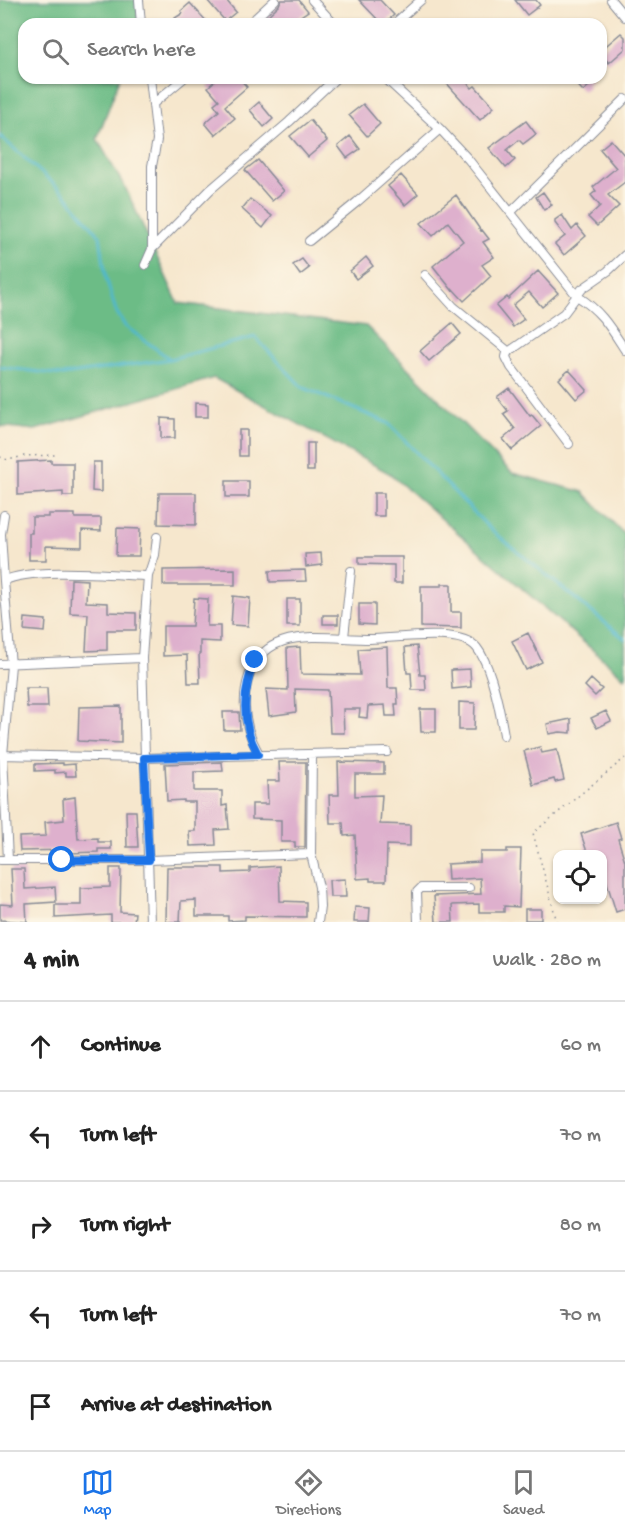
<!DOCTYPE html>
<html lang="en">
<head>
<meta charset="utf-8">
<style>
	:root { --surface:#fff; --page:#f2f2f2; --text:#222; --muted:#767676; --line:#e0e0e0; --accent:#1a73e8 }
	body { margin:0; font-family:"Gochi Hand",sans-serif; background:var(--page); color:var(--text) }
	.controls { position:absolute; right:18px; bottom:18px; display:grid; overflow:hidden; border-radius:12px; box-shadow:0 2px 4px #0004 }
	.controls button { width:54px; height:54px; display:grid; place-items:center; padding:0; border:0; border-bottom:2px solid var(--line); background:var(--surface); color:var(--text); font:30px sans-serif }
	.stop { position:absolute; width:18px; height:18px; margin:-14px; border:4px solid #1a73e8; border-radius:50%; background:#fff }
	.stop.end { background:#1a73e8; border-color:#fff; box-shadow:0 2px 6px #0008 }
	.list { margin:0; padding:0; list-style:none }
	h2 { display:flex; justify-content:space-between; align-items:center; height:78px; margin:0; padding:0 24px; font-size:26px }
	h2 small { font-size:20px; font-weight:400; color:var(--muted) }
	.list li { display:grid; grid-template-columns:39px 1fr auto; gap:18px; align-items:center; box-sizing:border-box; height:90px; padding:0 24px; border-top:2px solid var(--line) }
	.list b { display:block; font-size:22px; white-space:nowrap }
	.list em { font-size:20px; font-style:normal; color:var(--muted) }
	.icon { flex:none; width:33px; height:33px; fill:none; stroke:currentColor; stroke-width:2; stroke-linecap:round; stroke-linejoin:round }
	.map { position:relative; flex:none; width:625px; height:922px; overflow:hidden }
	.search { position:absolute; background:var(--surface); box-shadow:0 2px 4px #0004; left:18px; right:18px; top:18px; height:66px; display:flex; align-items:center; gap:15px; box-sizing:border-box; padding:0 21px; border-radius:18px; color:var(--muted); font-size:22px }
	.sheet { height:528px; background:var(--surface) }
	nav { display:flex; justify-content:space-around; align-items:center; box-sizing:border-box; height:84px; border-top:2px solid var(--line); background:var(--surface); font-size:16px; color:var(--muted) }
	nav a { display:grid; justify-items:center; gap:3px }
	nav .on { color:var(--accent) }
	.map>svg:first-child { display:block }
	.forest { fill:#6cbc86; stroke:#447672; stroke-width:1.5 }
	.lines { fill:none; stroke-linecap:round; stroke-linejoin:round }
	.stream { stroke:#4fb8cd; stroke-width:3 }
	.building { fill:#deb0cd }
	.street-casing { stroke:#888b96; stroke-width:10 }
	.path { stroke:#888b96; stroke-width:1.5; stroke-dasharray:1.5 4.5; stroke-linecap:butt }
	.street { stroke:#fff; stroke-width:8 }
	.route { stroke:#1a73e8; stroke-width:8 }
</style>
</head>
<body>
<div class="map">
<svg width="625" height="922" viewBox="0 0 625 922">
	<rect width="100%" height="100%" fill="#fcf5e5"/>
	<filter id="ink" filterUnits="userSpaceOnUse"><feTurbulence type="fractalNoise" baseFrequency=".0167" numOctaves="2"/><feDisplacementMap in="SourceGraphic" scale="12" xChannelSelector="R" yChannelSelector="G"/><feConvolveMatrix kernelMatrix="1 2 1 2 8 2 1 2 1" color-interpolation-filters="sRGB"/></filter>
	<filter id="wash" filterUnits="userSpaceOnUse"><feTurbulence type="fractalNoise" baseFrequency=".008" numOctaves="4" result="noise"/><feDisplacementMap in="SourceGraphic" scale="24" xChannelSelector="R" yChannelSelector="G"/><feGaussianBlur stdDeviation="1.35" result="paint"/><feColorMatrix in="noise" values="0 0 0 0 0 0 0 0 0 0 0 0 0 0 0 0 0 1.4 0 .05"/><feComposite in="paint" operator="in"/></filter>
	<g filter="url(#wash)">
		<rect width="100%" height="100%" fill="#f6e7cd"/>
		<path class="forest" d="M 0,0 L 138,0 L 138,24 L 24,24 L 24,78 L 120,78 L 97,139 L 126,189 L 178,303 L 366,326 L 512,473 L 583,492 L 625,535 L 625,678 L 389,473 L 214,378 L 35,430 L 0,426 Z"/>
		<g class="lines">
			<path class="stream" d="M 0,136 L 64,193 L 100,236 L 106,278 L 116,311 L 125,326 L 170,359
				M 0,367 L 63,375 L 170,359 L 255,337 L 302,387 L 388,423 L 490,529 L 625,639"/>
		</g>
		<g id="blocks">
			<path class="building" d="M 207,0 L 226,0 L 236,12 L 225,21 Z
				M 281,0 L 299,0 L 308,11 L 295,20 L 298,24 L 268,24 L 264,19 L 279,5 Z
				M 359,0 L 380,0 L 394,15 L 384,24 L 382,24 Z
				M 515,0 L 536,0 L 540,5 L 527,15 Z
				M 190,3 L 209,24 L 178,24 L 175,18 L 183,13 L 181,11 Z
				M 621,33 L 625,37 L 625,49 L 609,63 L 601,54 L 601,50 Z
				M 218,78 L 239,78 L 247,87 L 225,106 L 235,118 L 215,135 L 205,123 L 219,111 L 214,104 L 219,100 L 208,87 Z
				M 442,78 L 463,78 L 472,88 L 475,86 L 494,107 L 480,120 Z
				M 571,78 L 592,78 L 586,83 L 589,86 L 583,91 Z
				M 259,102 L 273,119 L 264,127 L 250,110 Z
				M 363,104 L 380,124 L 367,136 L 349,115 Z
				M 310,120 L 327,141 L 308,157 L 290,136 Z
				M 526,121 L 536,134 L 523,144 L 519,140 L 507,150 L 515,160 L 506,168 L 489,148 Z
				M 350,136 L 360,149 L 347,158 L 338,146 Z
				M 611,140 L 625,156 L 625,182 L 608,195 L 619,206 L 597,226 L 588,217 L 600,206 L 591,195 L 596,191 L 593,187 L 616,168 L 600,149 Z
				M 258,160 L 284,191 L 272,201 L 245,170 Z
				M 401,175 L 418,194 L 405,205 L 388,186 Z
				M 543,192 L 552,205 L 544,210 L 536,197 Z
				M 456,195 L 481,231 L 482,230 L 489,239 L 483,242 L 494,257 L 482,265 L 491,276 L 464,301 L 453,289 L 452,290 L 433,266 L 463,241 L 448,222 L 433,236 L 421,223 Z
				M 250,199 L 272,216 L 263,228 L 242,209 Z
				M 562,215 L 572,230 L 577,225 L 586,236 L 564,255 L 555,244 L 565,236 L 555,223 L 555,220 Z
				M 366,257 L 373,266 L 356,279 L 350,271 Z
				M 302,259 L 309,268 L 300,275 L 293,265 Z
				M 538,271 L 558,293 L 542,307 L 529,292 L 513,305 L 524,319 L 513,327 L 496,306 L 507,297 L 508,299 Z
				M 452,323 L 461,334 L 429,361 L 420,351 Z
				M 569,370 L 587,390 L 576,399 L 559,379 Z
				M 509,388 L 530,416 L 532,415 L 541,426 L 512,450 L 503,439 L 515,429 L 503,414 L 508,411 L 497,397 Z
				M 195,403 L 208,404 L 208,417 L 195,417 Z
				M 161,418 L 175,419 L 175,438 L 161,438 Z
				M 239,430 L 247,430 L 247,456 L 239,456 Z
				M 307,443 L 314,443 L 314,471 L 307,471 Z
				M 51,460 L 51,463 L 73,463 L 73,496 L 63,496 L 63,492 L 18,495 L 18,462 Z
				M 93,462 L 101,462 L 101,492 L 92,491 Z
				M 226,481 L 249,481 L 249,497 L 226,497 Z
				M 159,493 L 196,493 L 196,525 L 158,524 Z
				M 374,493 L 384,493 L 384,516 L 374,516 Z
				M 48,514 L 75,514 L 75,518 L 101,518 L 101,531 L 82,530 L 82,547 L 46,546 L 46,560 L 29,560 L 29,533 L 32,533 L 32,517 L 48,517 Z
				M 117,528 L 140,529 L 139,556 L 116,556 Z
				M 321,553 L 322,565 L 306,567 L 305,554 Z
				M 359,557 L 402,557 L 402,583 L 394,583 L 394,565 L 359,564 Z
				M 235,569 L 235,585 L 163,585 L 163,570 Z
				M 305,570 L 306,581 L 270,582 L 269,571 Z
				M 71,579 L 87,580 L 86,602 L 108,603 L 108,612 L 136,613 L 136,630 L 107,630 L 107,650 L 86,651 L 88,614 L 70,613 Z
				M 442,584 L 451,584 L 451,612 L 461,612 L 461,628 L 421,627 L 421,586 L 442,586 Z
				M 233,596 L 250,598 L 248,626 L 231,625 Z
				M 194,598 L 208,599 L 207,626 L 220,626 L 220,642 L 200,641 L 200,654 L 199,654 L 200,683 L 188,683 L 187,655 L 163,656 L 163,626 L 192,626 Z
				M 287,599 L 300,599 L 300,626 L 287,626 Z
				M 359,604 L 375,604 L 375,625 L 359,624 Z
				M 323,615 L 338,615 L 338,624 L 323,624 Z
				M 25,618 L 46,620 L 45,632 L 24,630 Z
				M 528,633 L 542,662 L 526,670 L 512,641 Z
				M 417,646 L 420,675 L 425,675 L 426,690 L 412,690 L 411,673 L 407,673 L 405,647 Z
				M 300,647 L 301,674 L 360,675 L 358,649 L 387,647 L 388,688 L 397,688 L 398,704 L 395,704 L 396,716 L 386,716 L 385,705 L 368,706 L 367,718 L 359,717 L 360,709 L 343,709 L 344,733 L 330,733 L 328,690 L 295,689 L 296,712 L 269,716 L 266,689 L 288,690 L 287,648 Z
				M 470,669 L 471,687 L 452,689 L 451,670 Z
				M 591,679 L 602,689 L 595,696 L 585,686 Z
				M 26,688 L 47,688 L 48,707 L 27,707 Z
				M 459,702 L 475,703 L 474,730 L 459,730 Z
				M 121,706 L 121,743 L 78,741 L 79,707 Z
				M 420,709 L 436,709 L 436,732 L 421,732 Z
				M 606,711 L 611,721 L 597,728 L 591,718 Z
				M 223,712 L 239,712 L 240,730 L 224,730 Z
				M 571,719 L 571,733 L 560,732 L 549,734 L 547,724 Z
				M 540,747 L 542,753 L 557,750 L 564,780 L 555,782 L 554,779 L 533,785 L 524,751 Z
				M 222,762 L 223,771 L 194,772 L 194,791 L 222,791 L 222,806 L 227,805 L 229,829 L 215,830 L 216,845 L 190,846 L 189,831 L 195,831 L 195,802 L 184,802 L 184,800 L 167,801 L 165,764 Z
				M 279,762 L 306,762 L 305,847 L 295,847 L 295,842 L 281,842 L 281,820 L 252,819 L 252,804 L 268,804 L 267,781 L 280,781 Z
				M 338,762 L 384,763 L 384,774 L 355,774 L 355,796 L 382,795 L 380,824 L 410,825 L 410,846 L 387,845 L 386,881 L 370,881 L 370,878 L 357,879 L 355,835 L 344,836 L 343,823 L 330,823 L 329,795 L 339,795 Z
				M 63,763 L 63,765 L 75,764 L 76,776 L 66,776 L 66,772 L 55,773 L 55,770 L 35,771 L 35,764 Z
				M 75,797 L 78,839 L 98,838 L 98,842 L 111,842 L 111,849 L 98,849 L 98,852 L 70,853 L 70,850 L 20,851 L 19,837 L 46,836 L 45,822 L 64,820 L 63,799 Z
				M 126,811 L 136,811 L 138,847 L 127,847 Z
				M 616,822 L 621,838 L 618,839 L 625,861 L 625,909 L 616,912 L 603,870 L 603,855 L 588,855 L 581,834 Z
				M 507,849 L 521,849 L 519,907 L 504,906 L 504,912 L 479,912 L 479,904 L 452,905 L 453,922 L 436,922 L 434,896 L 481,894 L 480,878 L 448,880 L 447,864 L 480,862 L 480,852 L 507,852 Z
				M 279,866 L 280,901 L 306,902 L 306,917 L 245,916 L 245,920 L 228,921 L 228,916 L 196,916 L 196,900 L 181,901 L 180,922 L 166,922 L 167,867 L 223,867 L 223,873 L 250,872 L 250,868 Z
				M 110,868 L 121,868 L 120,912 L 135,913 L 134,922 L 111,922 L 111,915 L 55,918 L 55,905 L 81,905 L 81,888 L 110,887 Z
				M 11,869 L 24,869 L 25,889 L 55,887 L 56,902 L 26,904 L 27,922 L 0,920 L 0,904 L 13,905 Z
				M 345,879 L 346,897 L 330,897 L 329,880 Z
				M 355,907 L 370,908 L 369,922 L 354,922 Z
				M 525,909 L 541,909 L 541,920 L 525,920 Z"/>
		</g>
	</g>
	<g filter="url(#ink)">
		<use href="#blocks" fill-opacity="0" stroke="#888b96" stroke-width="1.5"/>
		<g class="lines">
			<g class="street-casing">
				<path id="street" d="M 139,0 L 141,24
					M 312,0 L 334,24
					M 611,0 L 625,17
					M 249,24 L 275,0
					M 394,24 L 421,0
					M 385,78 L 440,129 L 468,159 L 577,296 C 601,311 610,327 625,350
					M 154,103 L 184,78
					M 511,212 L 625,99
					M 309,241 L 357,202 L 440,129
					M 152,249 L 210,190 L 289,122 L 336,78
					M 145,265 L 152,249 L 152,166 L 157,140 L 150,78
					M 425,275 L 453,306 L 508,351
					M 569,444 L 511,367 L 506,357 L 507,353 L 564,313 L 582,289 L 608,271 L 625,255
					M 4,581 L 1,534 L 4,515
					M 344,637 L 351,571
					M 0,664 L 142,658
					M 259,754 C 247,733 242,712 246,688 C 258,622 321,639 370,639 C 395,639 460,627 477,648 C 492,667 500,711 504,735
					M 312,754 L 311,854 L 319,887 L 320,907 L 318,922
					M 0,755 L 144,758 L 387,752
					M 0,860 L 149,860 L 311,854
					M 8,860 L 3,755 L 11,665 L 4,581 C 30,567 116,575 148,576
					M 150,922 L 142,658 L 148,576 L 155,555 L 157,537
					M 418,922 L 417,892 L 421,888 L 469,888"/>
			</g>
			<path class="path" d="M 0,457 L 8,460 L 24,456 L 57,455
				M 557,922 L 533,833 L 625,758"/>
			<use href="#street" class="street"/>
		</g>
	</g>
	<g class="lines" filter="url(#ink)">
		<path class="route" d="M 62,860 L 149,860 L 144,758 L 258,754 C 241,724 242,692 255,660"/>
	</g>
</svg>
<div class="controls">
<button><svg class="icon" aria-label="locate" viewBox="0 0 24 24"><circle cx="12" cy="12" r="6"/><path d="M12 2v4M12 18v4M2 12h4M18 12h4"/></svg></button>
</div>
<div class="stop" style="left:62px;top:860px"></div>
<div class="stop end" style="left:255px;top:660px"></div>
<div class="search"><svg class="icon" aria-label="search" viewBox="0 0 24 24"><circle cx="10" cy="10" r="6"/><path d="M15 15l6 6"/></svg>Search here</div>
</div>
<section class="sheet">
<h2>4 min<small>Walk · 280 m</small></h2>
<ul class="list">
<li><svg class="icon" aria-label="ahead" viewBox="0 0 24 24"><path d="M12 20V5M6 11l6-6 6 6"/></svg><div><b>Continue</b></div><em>60 m</em></li>
<li><svg class="icon" aria-label="left" viewBox="0 0 24 24"><path d="M17 20v-9H6M10 6l-5 5 5 5"/></svg><div><b>Turn left</b></div><em>70 m</em></li>
<li><svg class="icon" aria-label="right" viewBox="0 0 24 24"><path d="M7 20v-9h11M14 6l5 5-5 5"/></svg><div><b>Turn right</b></div><em>80 m</em></li>
<li><svg class="icon" aria-label="left" viewBox="0 0 24 24"><path d="M17 20v-9H6M10 6l-5 5 5 5"/></svg><div><b>Turn left</b></div><em>70 m</em></li>
<li><svg class="icon" aria-label="arrive" viewBox="0 0 24 24"><path d="M6 21V4h12l-3 4 3 4H6"/></svg><div><b>Arrive at destination</b></div></li>
</ul>
</section>
<nav>
<a class="on"><svg class="icon" aria-label="map" viewBox="0 0 24 24"><path d="M3 6l6-2 6 2 6-2v14l-6 2-6-2-6 2zM9 4v14M15 6v14"/></svg>Map</a>
<a><svg class="icon" aria-label="directions" viewBox="0 0 24 24"><path d="M12 3l9 9-9 9-9-9zM9 14v-3h6M13 9l2 2-2 2"/></svg>Directions</a>
<a><svg class="icon" aria-label="saved" viewBox="0 0 24 24"><path d="M7 4h10v16l-5-4-5 4z"/></svg>Saved</a>
</nav>
</body>
</html>
